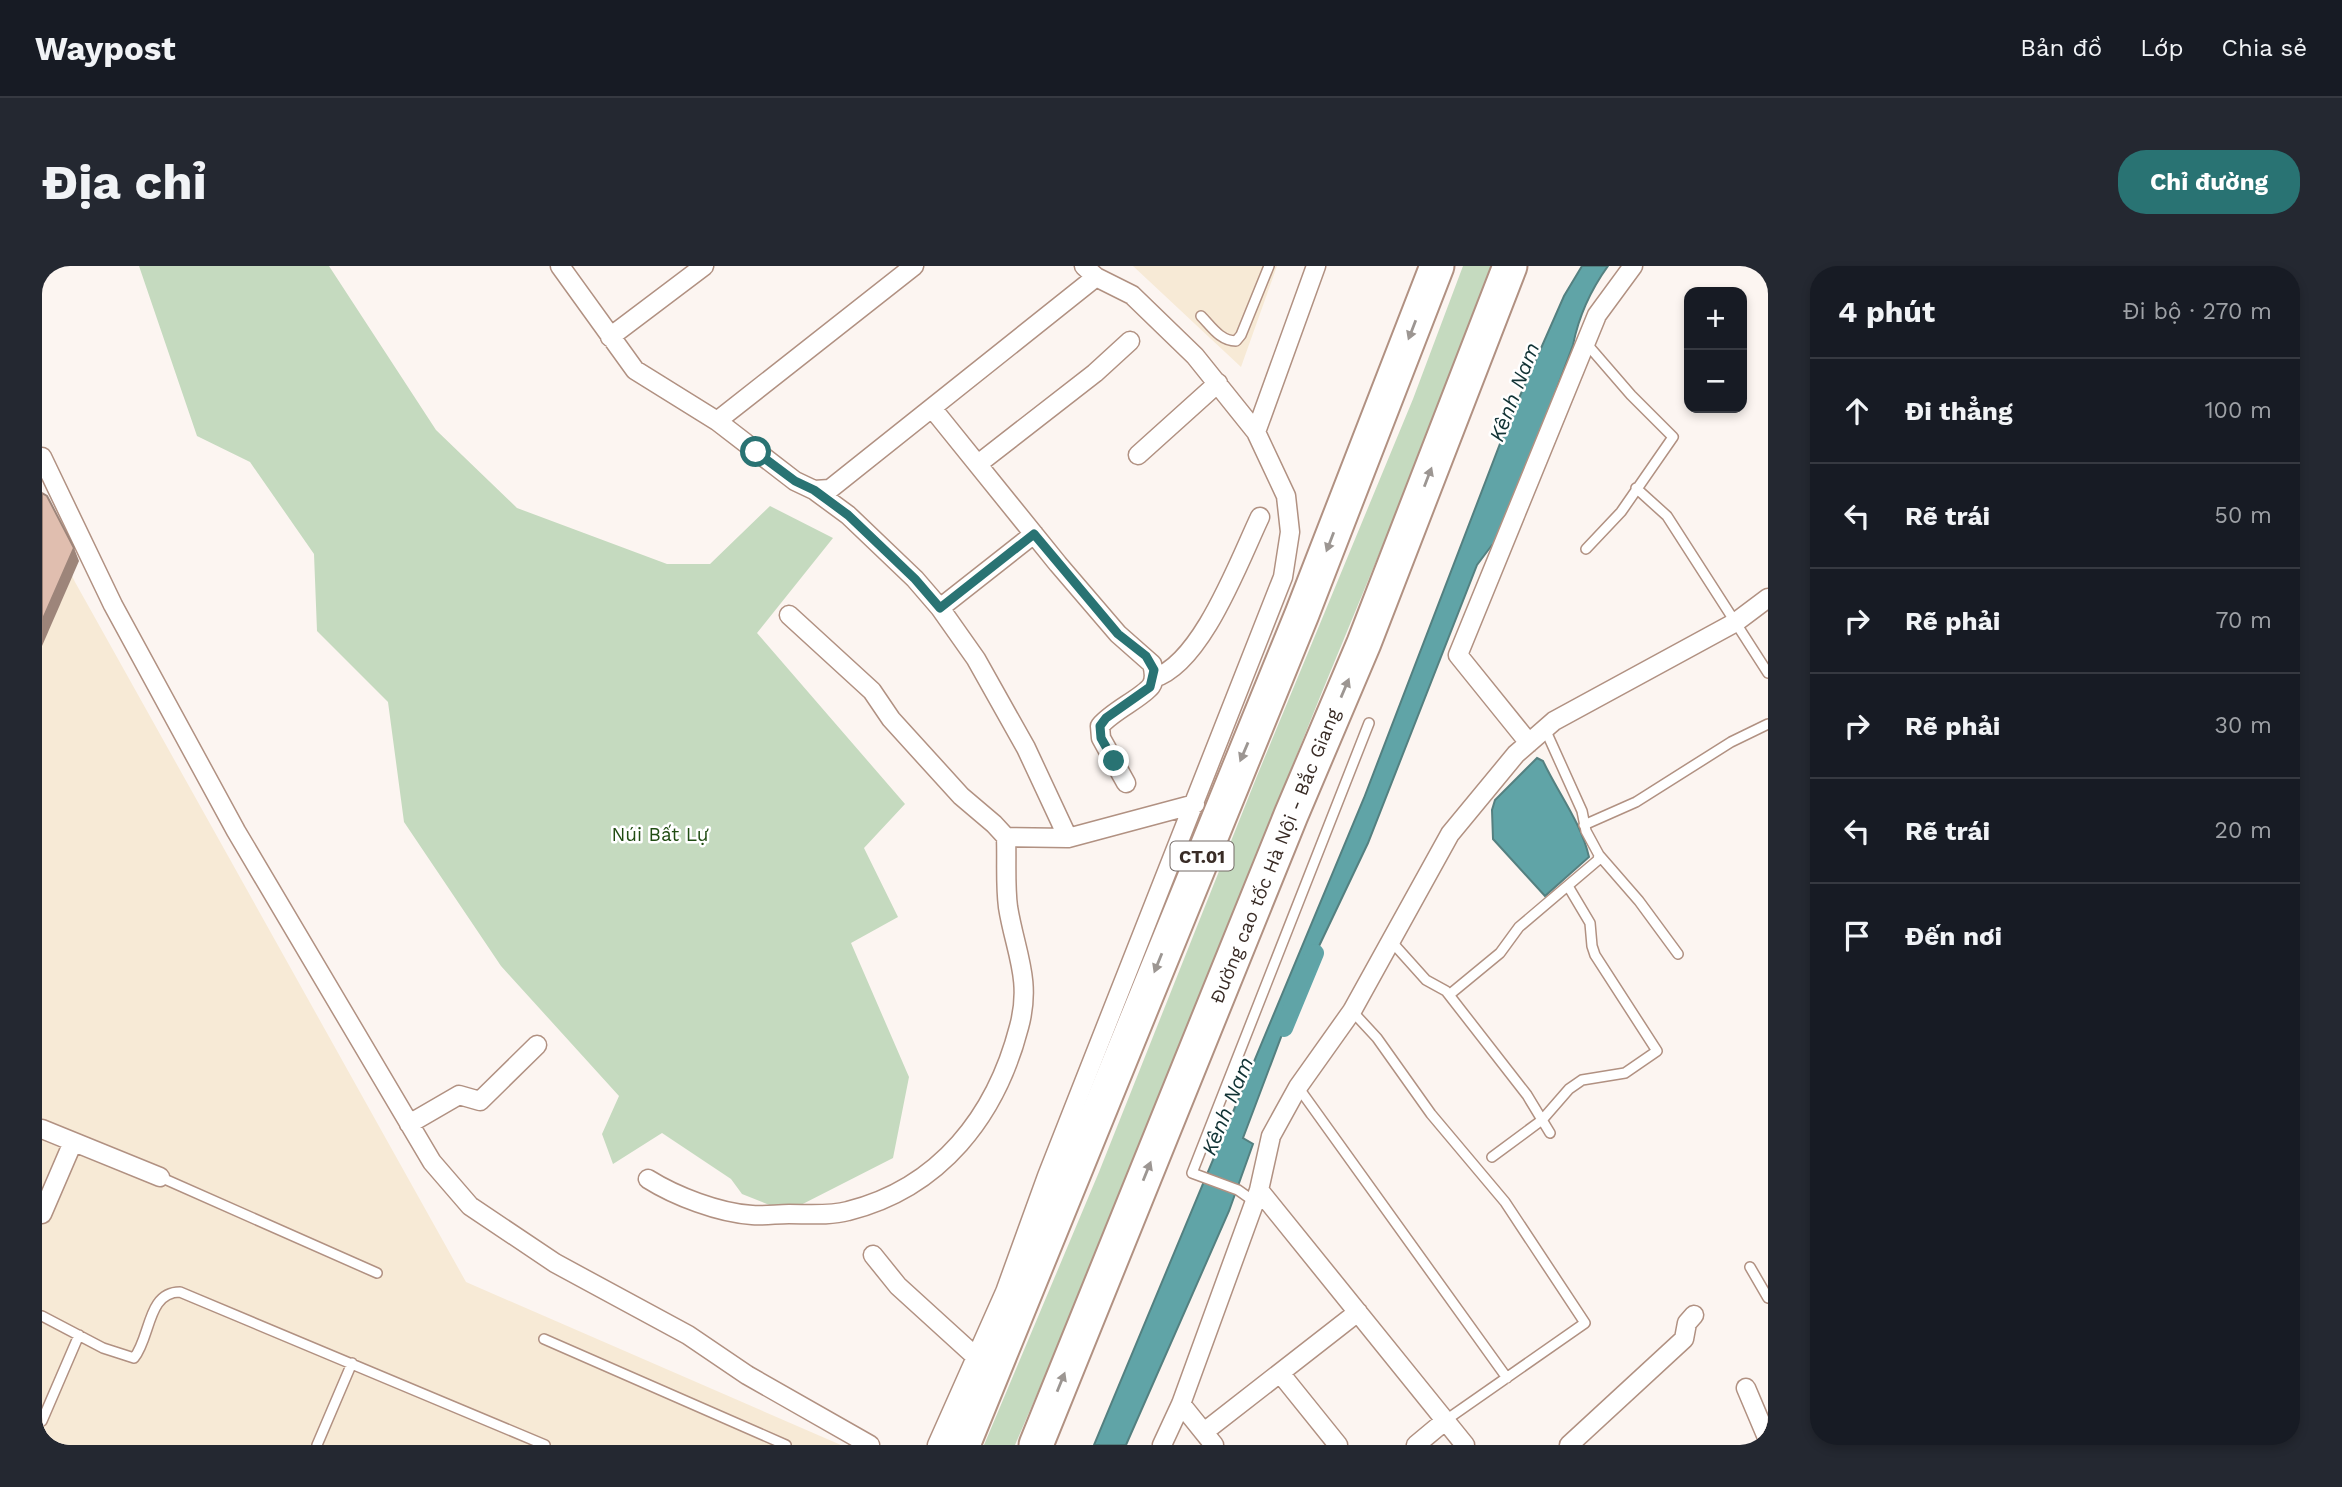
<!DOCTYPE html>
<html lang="vi">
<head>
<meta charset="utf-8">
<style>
	:root { --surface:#171b24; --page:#242831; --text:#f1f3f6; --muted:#9ea1a6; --line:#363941; --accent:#297373 }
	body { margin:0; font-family:"Work Sans",sans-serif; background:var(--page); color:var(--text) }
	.controls { position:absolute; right:21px; top:21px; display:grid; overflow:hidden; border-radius:14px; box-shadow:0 4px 10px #0003 }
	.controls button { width:63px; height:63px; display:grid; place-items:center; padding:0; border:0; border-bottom:2px solid var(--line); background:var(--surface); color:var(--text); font:35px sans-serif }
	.stop { position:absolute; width:21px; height:21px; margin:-16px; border:5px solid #297373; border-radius:50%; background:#fff }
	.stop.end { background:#297373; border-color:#fff; box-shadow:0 2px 7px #0008 }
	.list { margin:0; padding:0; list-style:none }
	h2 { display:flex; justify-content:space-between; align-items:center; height:91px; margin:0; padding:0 28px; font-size:30px }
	h2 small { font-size:23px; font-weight:400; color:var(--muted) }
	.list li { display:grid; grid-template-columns:46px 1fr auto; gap:21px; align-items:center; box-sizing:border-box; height:105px; padding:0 28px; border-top:2px solid var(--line) }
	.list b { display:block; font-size:26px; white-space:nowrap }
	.list em { font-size:23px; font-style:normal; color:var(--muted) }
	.icon { flex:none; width:38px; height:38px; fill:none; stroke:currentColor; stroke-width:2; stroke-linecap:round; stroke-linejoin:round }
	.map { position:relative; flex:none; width:1726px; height:1179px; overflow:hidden; border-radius:28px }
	header { display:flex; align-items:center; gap:42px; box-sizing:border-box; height:98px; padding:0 35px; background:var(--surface); border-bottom:2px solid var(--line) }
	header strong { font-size:33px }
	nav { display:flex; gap:38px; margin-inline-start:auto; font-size:24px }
	.intro { display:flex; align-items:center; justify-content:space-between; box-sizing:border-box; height:168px; padding:0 42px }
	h1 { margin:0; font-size:49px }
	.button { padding:18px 32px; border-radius:28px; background:var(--accent); color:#fff; font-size:24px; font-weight:700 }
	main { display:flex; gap:42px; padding:0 42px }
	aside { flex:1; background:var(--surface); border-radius:28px; box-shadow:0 4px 10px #0003 }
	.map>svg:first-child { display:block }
	.industrial { fill:#f7ead6 }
	.green { fill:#c5dabf }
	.water { fill:#60a4a7; stroke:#548080; stroke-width:2 }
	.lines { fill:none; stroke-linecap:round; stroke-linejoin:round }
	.canal { stroke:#60a4a7; stroke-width:18 }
	.lane-casing { stroke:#b19182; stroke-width:12 }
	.street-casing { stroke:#b19182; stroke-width:21 }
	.highway-casing { stroke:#b19182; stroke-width:37 }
	.lane { stroke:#fff; stroke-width:9 }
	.street { stroke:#fff; stroke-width:18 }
	.highway { stroke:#fff; stroke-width:33 }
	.shaded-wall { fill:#9d857a }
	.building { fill:#e0beaf; stroke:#9d857a; stroke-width:2 }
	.oneway { fill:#9c9692 }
	.route { stroke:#297373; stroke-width:9 }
	.labels { text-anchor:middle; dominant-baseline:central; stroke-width:5; stroke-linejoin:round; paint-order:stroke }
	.shield { fill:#fff; stroke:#746b67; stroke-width:2 }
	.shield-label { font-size:18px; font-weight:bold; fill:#392c26 }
	.park-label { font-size:19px; fill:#214d13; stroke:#fff }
	.street-label { font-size:19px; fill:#392c26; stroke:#fff }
	.water-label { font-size:21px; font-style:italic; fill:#103234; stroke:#fff }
</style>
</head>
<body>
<header>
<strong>Waypost</strong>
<nav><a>Bản đồ</a><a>Lớp</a><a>Chia sẻ</a></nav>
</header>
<div class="intro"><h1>Địa chỉ</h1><a class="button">Chỉ đường</a></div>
<main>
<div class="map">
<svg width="1726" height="1179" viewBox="0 0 1726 1179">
	<rect width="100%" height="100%" fill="#fcf5f1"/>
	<path class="industrial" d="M 1091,0 L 1235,0 L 1199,101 Z
		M 0,249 L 33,316 L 424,1016 L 799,1179 L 0,1179 Z"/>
	<path class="green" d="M 97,0 L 287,0 L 394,164 L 475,242 L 625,298 L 668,298 L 728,240 L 791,272 L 715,367 L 863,538 L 822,582 L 856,651 L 809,677 L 867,811 L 851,892 L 745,946 L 700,928 L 689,913 L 620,867 L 571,898 L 560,868 L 577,830 L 459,700 L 362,556 L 346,436 L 275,365 L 272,288 L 208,196 L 155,170 Z
		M 1421,0 L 1452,0 L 1392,155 L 1280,426 L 1036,1033 L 973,1179 L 942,1179 L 1057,906 L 1215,510 L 1371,133 Z"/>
	<path class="water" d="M 1540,0 L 1566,0 C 1548,25 1537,49 1531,79 L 1457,277 L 1450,279 L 1435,299 L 1326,577 L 1259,718 L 1201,872 L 1211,878 L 1187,945 L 1084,1179 L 1052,1179 L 1322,532 L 1466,157 L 1522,30 Z
		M 1495,492 L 1501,495 C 1516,527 1539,556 1547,591 L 1503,630 L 1451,573 L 1450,544 L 1453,534 Z"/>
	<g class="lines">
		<path class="canal" d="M 1242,762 L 1273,687"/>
		<g class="lane-casing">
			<path id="lane" d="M 1159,50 C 1169,60 1178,75 1194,75 L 1199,69 L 1227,0
				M 1544,77 L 1589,129 L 1631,171 L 1579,246 L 1544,283
				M 1594,222 L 1625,250 L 1726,407
				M 1503,463 L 1540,545 L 1544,565 L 1557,589 L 1597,635 L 1636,688
				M 1542,559 L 1594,536 L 1689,476 L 1726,458
				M 1349,675 L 1384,714 L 1404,725 L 1485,829 L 1508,867
				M 1407,729 L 1458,687 L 1477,661 L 1556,594 L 1557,589
				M 1310,745 L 1335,772 L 1389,848 L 1463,936 L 1543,1057 L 1404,1154
				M 1256,821 L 1465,1112
				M 1450,891 L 1500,854 L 1527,823 L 1540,814 L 1583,807 L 1615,785 L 1553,689 L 1550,680 L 1548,657 L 1526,620
				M 118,911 L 335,1007
				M 1213,936 L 1196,924 L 1150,907 L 1327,457
				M 1708,1001 L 1726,1032
				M 0,1050 L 61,1082 L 92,1092 C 109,1071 105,1026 138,1026 L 503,1179
				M 502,1073 L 744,1179
				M 0,1155 L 37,1069
				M 275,1179 L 310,1097"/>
		</g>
		<g class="street-casing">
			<path id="street" d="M 518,0 L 593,104 L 675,155 L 753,215 L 772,224 L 806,249 L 873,313 L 898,342 L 934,393 L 984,482 L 1026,572
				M 568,71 L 662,0
				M 890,142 L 1016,298 L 1076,368 L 1110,398 C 1112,405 1113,414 1109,420 C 1100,432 1070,445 1058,460 L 1059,472 L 1084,517
				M 675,155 L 872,0
				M 1214,166 L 1274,0
				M 1096,189 L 1176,117
				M 0,191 L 71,339 L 194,565 L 390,896 L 428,940 L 513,997 L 646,1069 L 705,1109 L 828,1179
				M 936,198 L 1053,107 L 1088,75
				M 772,224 L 788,223 L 1054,11
				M 898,342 L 992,268
				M 747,349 L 830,425 L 849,453 L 919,530 L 952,558 L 964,571 L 1026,572 L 1153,538
				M 1112,412 C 1160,397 1197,295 1218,251
				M 1487,477 L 1416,389 L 1555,49 L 1591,0
				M 367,858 L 417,829 L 438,835 L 495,779
				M 0,863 L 118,911
				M 606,913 C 633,930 677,947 710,949 C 722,950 735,948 747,948 C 766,948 788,950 806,945 C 898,922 954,850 977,761 C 990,714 973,685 966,641 C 963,618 965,594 964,571
				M 1217,924 L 1423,1179
				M 0,948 L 31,876
				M 831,989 L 856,1020 L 934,1091
				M 1238,1107 L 1296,1179
				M 1704,1122 L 1726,1174
				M 1139,1138 L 1172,1179
				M 1162,1166 L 1316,1046
				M 895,1179 L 963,1026 L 1005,910 L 1241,311 L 1248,266 L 1244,230 L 1214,166 L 1153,90 L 1090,29 L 1054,11 L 1042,0
				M 1120,1179 L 1139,1138 L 1217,924 L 1229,870 L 1256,821 L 1310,745 L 1408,568 L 1474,488 L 1512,455 L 1694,356 L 1726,332
				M 1374,1179 L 1404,1154
				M 1527,1179 L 1642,1073 L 1645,1057 L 1652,1049"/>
		</g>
		<g class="highway-casing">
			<path id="highway" d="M 921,1179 L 1260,348 L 1395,0
				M 994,1179 L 1249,549 L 1322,377 L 1468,0"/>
		</g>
		<use href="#lane" class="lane"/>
		<use href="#street" class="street"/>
		<use href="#highway" class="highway"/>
	</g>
	<path class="shaded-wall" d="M 32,282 L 37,295 L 0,380 L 0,355 Z"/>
	<path class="building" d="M 0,227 L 5,230 L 32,282 L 0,355 Z"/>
	<defs><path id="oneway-solid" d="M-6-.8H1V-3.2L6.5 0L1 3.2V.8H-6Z" transform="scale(1.75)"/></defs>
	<g class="oneway">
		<use href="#oneway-solid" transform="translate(1370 64) rotate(111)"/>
		<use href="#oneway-solid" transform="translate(1386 211) rotate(-69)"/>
		<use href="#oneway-solid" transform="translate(1288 276) rotate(111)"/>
		<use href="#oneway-solid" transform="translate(1303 422) rotate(-67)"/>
		<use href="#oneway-solid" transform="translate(1202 486) rotate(113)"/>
		<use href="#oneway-solid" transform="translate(1116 697) rotate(112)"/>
		<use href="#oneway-solid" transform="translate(1105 905) rotate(-68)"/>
		<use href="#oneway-solid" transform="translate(1019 1116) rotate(-68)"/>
	</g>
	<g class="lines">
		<path class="route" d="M 714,186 L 753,215 L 772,224 L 806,249 L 873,313 L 898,342 L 992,268 L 1076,368 L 1104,390 L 1112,404 L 1108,421 L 1064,452 L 1058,460 L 1059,472 L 1072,495"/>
	</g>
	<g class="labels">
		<rect class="shield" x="1128.5" y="575.5" width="63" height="29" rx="5"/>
		<g class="shield-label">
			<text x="1160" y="590">CT.01</text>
		</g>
		<g class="park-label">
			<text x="618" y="568">Núi Bất Lự</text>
		</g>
		<g class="street-label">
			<text transform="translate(1233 590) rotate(-68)">Đường cao tốc Hà Nội - Bắc Giang</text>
		</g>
		<g class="water-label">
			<text transform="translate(1472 126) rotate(-69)">Kênh Nam</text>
			<text transform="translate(1185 840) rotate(-68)">Kênh Nam</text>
		</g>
	</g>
</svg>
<div class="controls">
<button>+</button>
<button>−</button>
</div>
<div class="stop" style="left:714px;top:186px"></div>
<div class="stop end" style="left:1072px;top:495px"></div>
</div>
<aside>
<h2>4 phút<small>Đi bộ · 270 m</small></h2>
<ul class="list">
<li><svg class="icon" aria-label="ahead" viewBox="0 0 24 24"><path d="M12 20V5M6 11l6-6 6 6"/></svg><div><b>Đi thẳng</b></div><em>100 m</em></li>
<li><svg class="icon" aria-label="left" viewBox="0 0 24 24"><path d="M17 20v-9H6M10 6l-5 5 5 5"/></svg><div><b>Rẽ trái</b></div><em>50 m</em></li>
<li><svg class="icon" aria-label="right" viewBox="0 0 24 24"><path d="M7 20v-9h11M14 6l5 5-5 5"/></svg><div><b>Rẽ phải</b></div><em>70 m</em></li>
<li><svg class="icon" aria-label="right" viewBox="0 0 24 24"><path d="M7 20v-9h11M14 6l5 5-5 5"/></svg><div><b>Rẽ phải</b></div><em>30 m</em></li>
<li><svg class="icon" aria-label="left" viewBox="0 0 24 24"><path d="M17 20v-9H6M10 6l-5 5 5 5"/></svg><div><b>Rẽ trái</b></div><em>20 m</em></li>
<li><svg class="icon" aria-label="arrive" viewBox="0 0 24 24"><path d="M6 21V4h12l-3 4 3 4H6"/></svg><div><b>Đến nơi</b></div></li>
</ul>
</aside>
</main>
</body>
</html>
